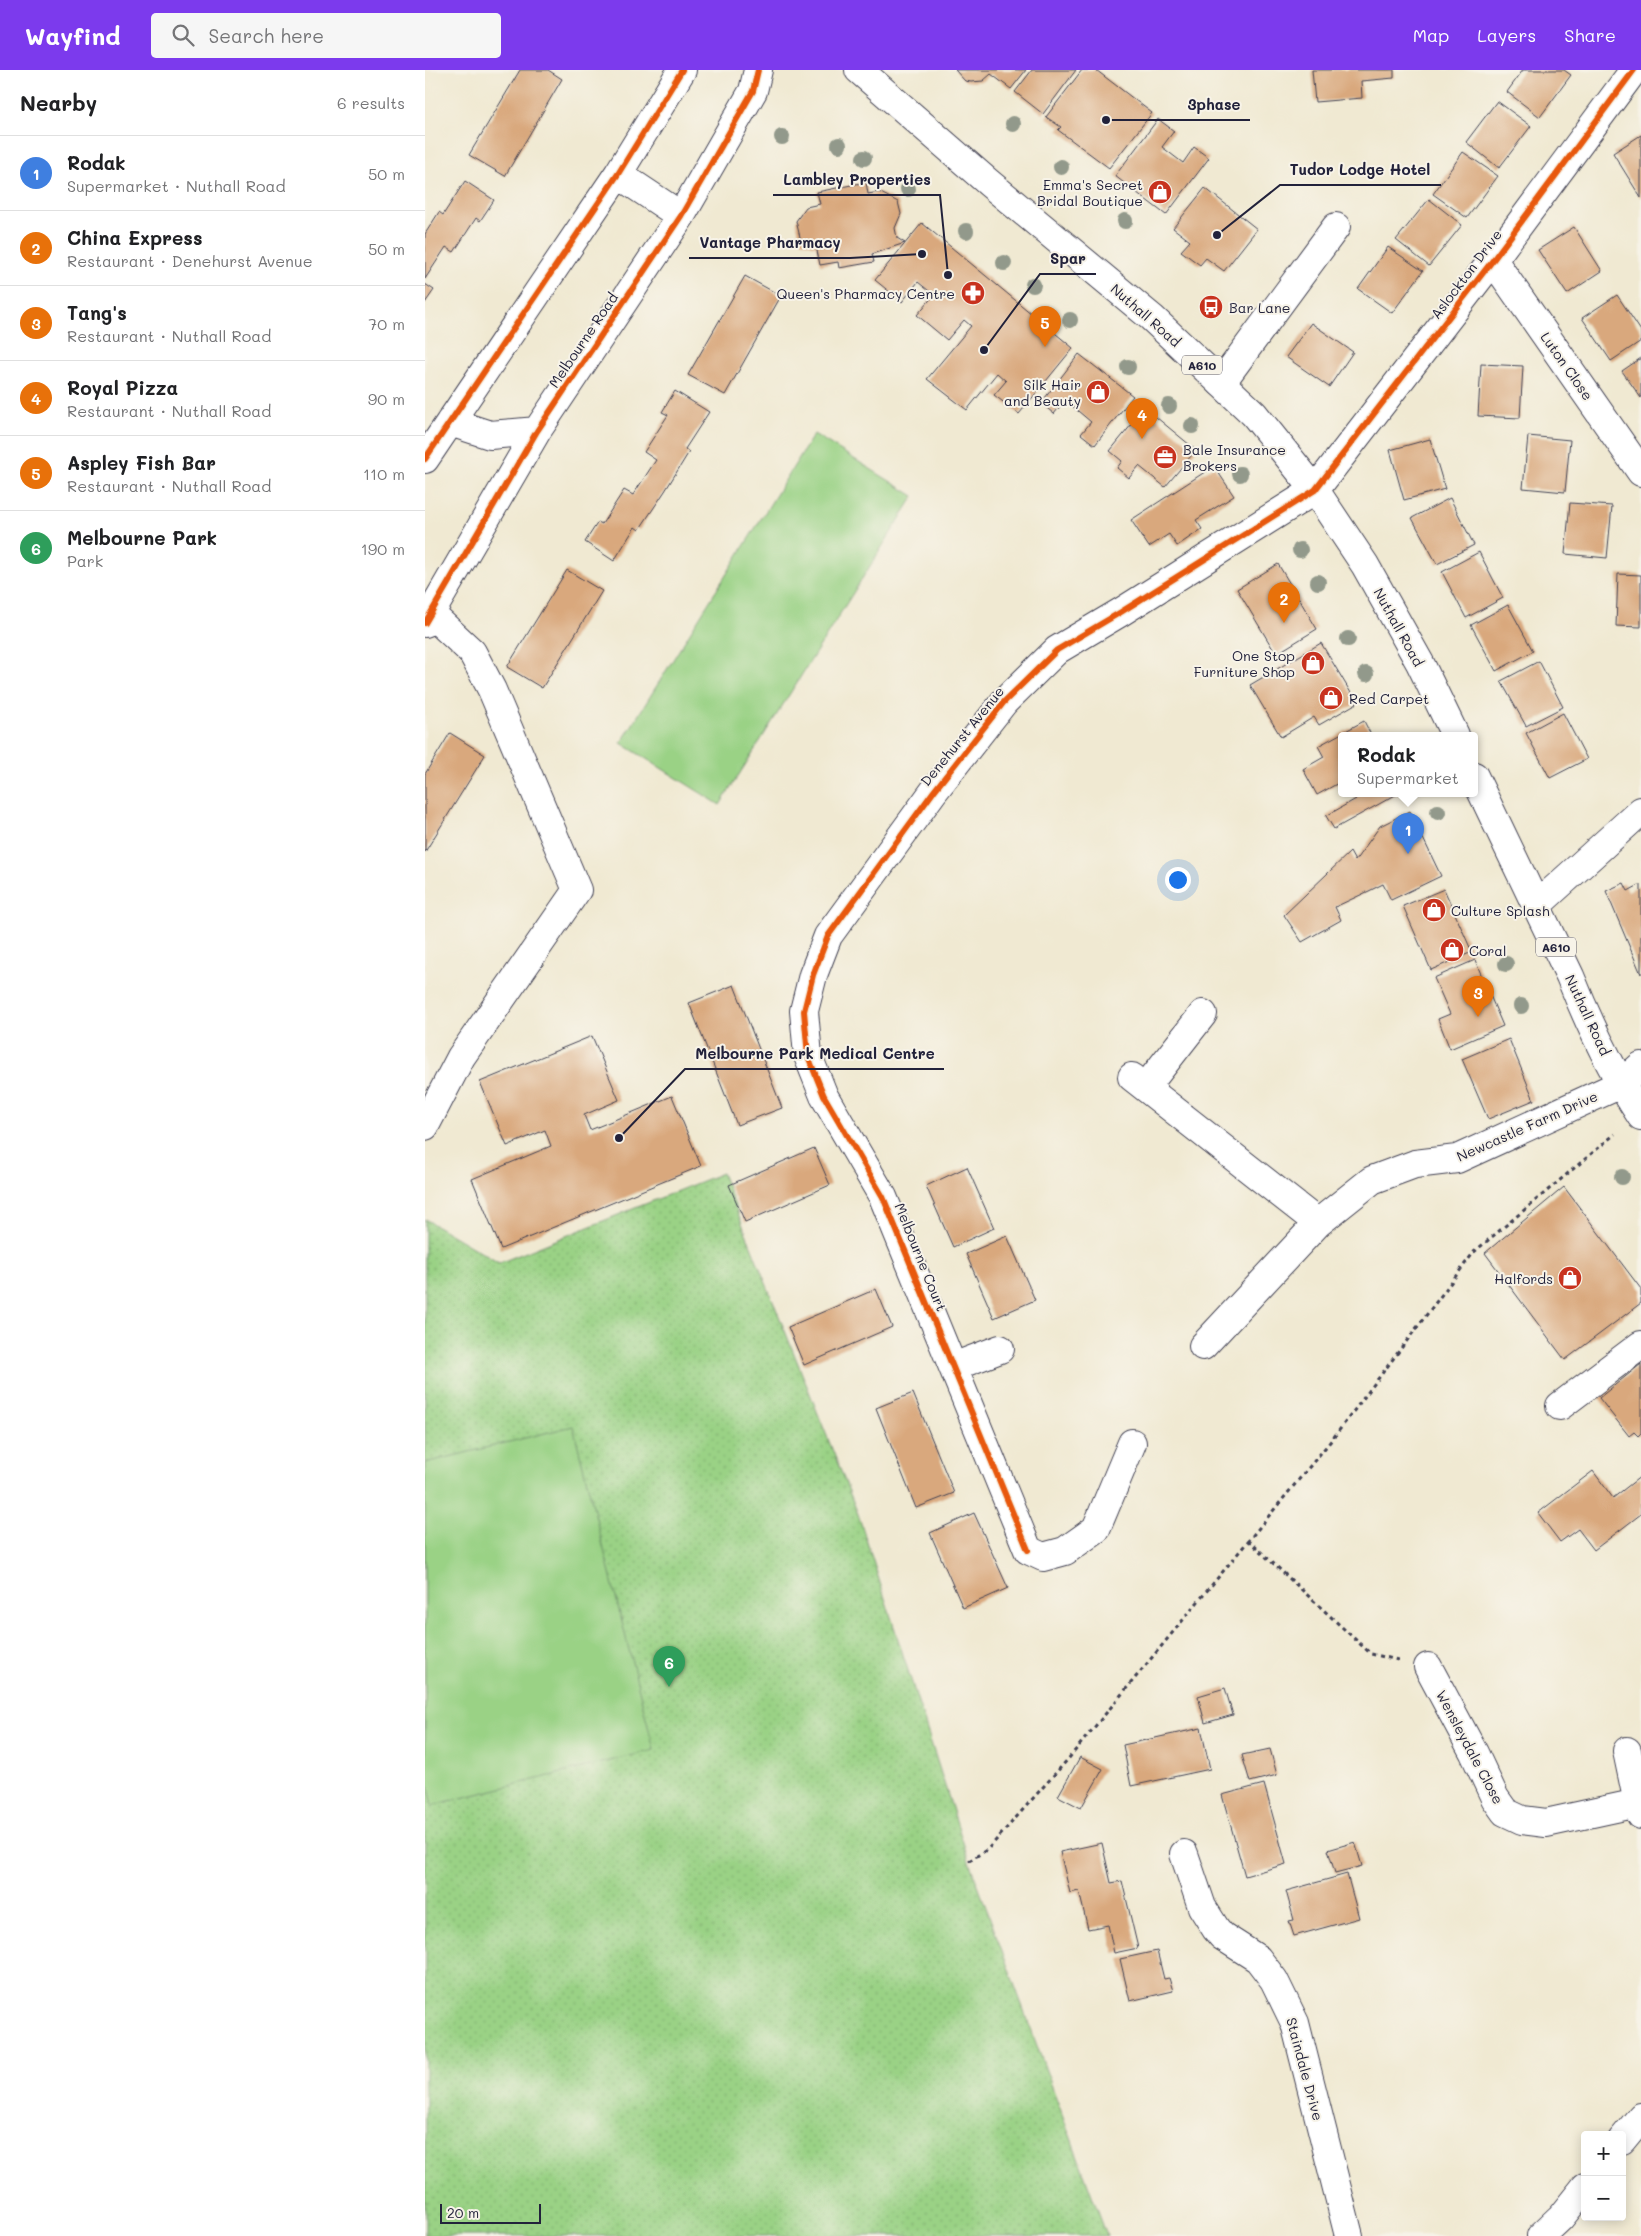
<!DOCTYPE html>
<html lang="en">
<head>
<meta charset="utf-8">
<style>
	:root { --surface:#fff; --page:#f6f6f6; --text:#202124; --muted:#757577; --line:#e0e0e0; --accent:#7c3aed }
	body { margin:0; font-family:Mali,sans-serif; background:var(--page); color:var(--text) }
	.controls { position:absolute; right:15px; bottom:15px; display:grid; overflow:hidden; border-radius:5px; box-shadow:0 2px 12px #0003 }
	.controls button { width:45px; height:45px; display:grid; place-items:center; padding:0; border:0; border-bottom:1px solid var(--line); background:var(--surface); color:var(--text); font:25px sans-serif }
	.scale { position:absolute; left:15px; bottom:12px; width:101px; box-sizing:border-box; padding-left:5px; border:2px solid #22223b; border-top:0; font-size:14px; line-height:18px; white-space:nowrap; color:#22223b; -webkit-text-stroke:4px #f7f3e8; paint-order:stroke }
	.you { position:absolute; left:752px; top:809px; width:18px; height:18px; margin:-12px; border:4px solid #fff; border-radius:50%; background:#1a73e8; box-shadow:0 0 0 8px #1a73e833 }
	.badge { display:grid; place-items:center; width:32px; height:32px; border-radius:50%; background:var(--accent); color:#fff; font-size:16px; font-weight:700 }
	.pin { position:absolute; translate:-50% -41px; filter:drop-shadow(0 1px 2px #0008) }
	.pin::after { content:''; position:absolute; top:26px; width:18px; height:15px; background:inherit; clip-path:polygon(0 0,100% 0,50% 100%) }
	.popup { position:absolute; left:913px; top:662px; width:140px; height:65px; box-sizing:border-box; display:grid; place-content:center; border-radius:5px; background:var(--surface); filter:drop-shadow(0 1px 4px #0005); font-size:16px; white-space:nowrap; color:var(--muted) }
	.popup b { font-size:19px; color:var(--text) }
	.popup::after { content:''; position:absolute; left:50%; top:100%; margin-left:-10px; border:10px solid transparent; border-top-color:var(--surface) }
	.list { margin:0; padding:0; list-style:none }
	h2 { display:flex; justify-content:space-between; align-items:center; height:65px; margin:0; padding:0 20px; font-size:21px }
	h2 small { font-size:16px; font-weight:400; color:var(--muted) }
	.list li { display:grid; grid-template-columns:32px 1fr auto; gap:15px; align-items:center; box-sizing:border-box; height:75px; padding:0 20px; border-top:1px solid var(--line) }
	.list b { display:block; font-size:19px; white-space:nowrap }
	.list p { margin:0; font-size:16px; white-space:nowrap; color:var(--muted) }
	.list em { font-size:16px; font-style:normal; color:var(--muted) }
	.icon { flex:none; width:28px; height:28px; fill:none; stroke:currentColor; stroke-width:2; stroke-linecap:round; stroke-linejoin:round }
	.map { position:relative; flex:none; width:1216px; height:2166px; overflow:hidden }
	header { display:flex; align-items:center; gap:30px; box-sizing:border-box; height:70px; padding:0 25px; background:var(--accent); color:#fff }
	header strong { font-size:24px }
	nav { display:flex; gap:28px; margin-inline-start:auto; font-size:18px }
	.search { width:350px; height:45px; background:var(--page); display:flex; align-items:center; gap:12px; box-sizing:border-box; padding:0 18px; border-radius:5px; color:var(--muted); font-size:19px }
	main { display:flex }
	aside { flex:1; background:var(--surface) }
	.map>svg:first-child { display:block }
	.park { fill:url(#park-dots); stroke:#5e7a60 }
	.garden { fill:#9ad285; stroke:#5e7a60 }
	.building { fill:#d9a87d }
	.lines { fill:none; stroke-linecap:round; stroke-linejoin:round }
	.minor-casing { stroke:#414052; stroke-width:30 }
	.highway-casing { stroke:#414052; stroke-width:30 }
	.path { stroke:#414052; stroke-width:3; stroke-dasharray:4 4; stroke-linecap:butt }
	.minor { stroke:#fff; stroke-width:28 }
	.highway { stroke:#fff; stroke-width:28 }
	.cycleway-casing { stroke:#f7f3e8; stroke-width:9 }
	.cycleway { stroke:#e8590c; stroke-width:6 }
	.tree { fill:#92998b }
	.labels { text-anchor:middle; dominant-baseline:central; stroke-width:4; stroke-linejoin:round; paint-order:stroke }
	.shield { fill:#f7f3e8; stroke:#62616f; stroke-width:1 }
	.shield-label { font-size:12px; font-weight:bold; fill:#22223b }
	.poi-label { font-size:14px; fill:#22223b; stroke:#f7f3e8; text-anchor:end }
	.street-label { font-size:14px; fill:#22223b; stroke:#f7f3e8 }
	.leader { fill:none; stroke:#22223b; stroke-width:2 }
	.callout-dot { fill:#22223b; stroke:#f7f3e8; stroke-width:2 }
	.callout-label { font-size:15px; text-anchor:middle; font-weight:bold; fill:#22223b; stroke:#f7f3e8; stroke-width:4; stroke-linejoin:round; paint-order:stroke }
</style>
</head>
<body>
<header>
<strong>Wayfind</strong>
<div class="search"><svg class="icon" aria-label="search" viewBox="0 0 24 24"><circle cx="10" cy="10" r="6"/><path d="M15 15l6 6"/></svg>Search here</div>
<nav><a>Map</a><a>Layers</a><a>Share</a></nav>
</header>
<main>
<aside>
<h2>Nearby<small>6 results</small></h2>
<ul class="list">
<li><span class="badge" style="background:#3f7fe0">1</span><div><b>Rodak</b><p>Supermarket · Nuthall Road</p></div><em>50 m</em></li>
<li><span class="badge" style="background:#e8710a">2</span><div><b>China Express</b><p>Restaurant · Denehurst Avenue</p></div><em>50 m</em></li>
<li><span class="badge" style="background:#e8710a">3</span><div><b>Tang's</b><p>Restaurant · Nuthall Road</p></div><em>70 m</em></li>
<li><span class="badge" style="background:#e8710a">4</span><div><b>Royal Pizza</b><p>Restaurant · Nuthall Road</p></div><em>90 m</em></li>
<li><span class="badge" style="background:#e8710a">5</span><div><b>Aspley Fish Bar</b><p>Restaurant · Nuthall Road</p></div><em>110 m</em></li>
<li><span class="badge" style="background:#2e9e5b">6</span><div><b>Melbourne Park</b><p>Park</p></div><em>190 m</em></li>
</ul>
</aside>
<div class="map">
<svg width="1216" height="2166" viewBox="0 0 1216 2166">
	<defs>
		<pattern id="park-dots" width="8" height="8" patternUnits="userSpaceOnUse" patternTransform="scale(1.25)"><rect width="8" height="8" fill="#9ad285"/><path d="M2 2h.1M6 6h.1" fill="none" stroke="#84b474" stroke-width="1.8" stroke-linecap="round"/></pattern>
	</defs>
	<rect width="100%" height="100%" fill="#f7f3e8"/>
	<filter id="ink" filterUnits="userSpaceOnUse"><feTurbulence type="fractalNoise" baseFrequency=".02" numOctaves="2"/><feDisplacementMap in="SourceGraphic" scale="10" xChannelSelector="R" yChannelSelector="G"/><feConvolveMatrix kernelMatrix="1 2 1 2 8 2 1 2 1" color-interpolation-filters="sRGB"/></filter>
	<filter id="wash" filterUnits="userSpaceOnUse"><feTurbulence type="fractalNoise" baseFrequency=".0096" numOctaves="4" result="noise"/><feDisplacementMap in="SourceGraphic" scale="20" xChannelSelector="R" yChannelSelector="G"/><feGaussianBlur stdDeviation="1.12" result="paint"/><feColorMatrix in="noise" values="0 0 0 0 0 0 0 0 0 0 0 0 0 0 0 0 0 1.4 0 .05"/><feComposite in="paint" operator="in"/></filter>
	<g filter="url(#wash)">
		<rect width="100%" height="100%" fill="#f0e9d2"/>
		<path class="park" d="M 297,1103 L 433,1444 L 544,1791 L 682,2166 L 0,2166 L 0,1149 L 74,1193 Z"/>
		<path class="garden" d="M 389,364 L 489,426 L 295,735 L 196,673 Z
			M 148,1356 L 229,1680 L 8,1735 L 0,1703 L 0,1393 Z"/>
		<g id="blocks">
			<path class="building" d="M 95,0 L 123,0 L 137,9 L 80,106 L 44,85 Z
				M 530,0 L 601,0 L 586,19 L 566,4 L 558,11 L 546,12 L 540,11 Z
				M 607,0 L 651,0 L 618,44 L 590,22 Z
				M 657,0 L 671,0 L 727,43 L 684,98 L 633,60 L 636,57 L 621,47 Z
				M 887,0 L 969,0 L 969,8 L 936,11 L 937,28 L 890,32 Z
				M 1098,0 L 1139,0 L 1146,5 L 1115,47 L 1082,22 Z
				M 1072,31 L 1106,56 L 1074,98 L 1041,72 Z
				M 733,49 L 749,61 L 737,77 L 758,93 L 769,77 L 784,88 L 741,145 L 690,106 Z
				M 1216,65 L 1216,128 L 1188,83 Z
				M 1038,82 L 1073,106 L 1042,148 L 1008,124 Z
				M 40,111 L 69,130 L 55,151 L 51,148 L 29,182 L 21,177 L 0,209 L 0,164 L 14,142 L 18,145 Z
				M 441,112 L 443,124 L 454,122 L 473,132 L 476,144 L 470,158 L 472,168 L 480,173 L 447,184 L 449,192 L 414,198 L 413,192 L 395,195 L 391,176 L 376,171 L 371,151 L 381,137 L 395,134 L 392,122 Z
				M 780,118 L 832,159 L 799,201 L 781,188 L 775,195 L 756,181 L 765,171 L 748,158 Z
				M 1004,129 L 1037,155 L 1004,196 L 971,170 Z
				M 497,153 L 648,278 L 594,344 L 569,325 L 581,311 L 572,303 L 542,340 L 502,309 L 546,256 L 539,250 L 522,270 L 492,245 L 509,225 L 493,212 L 477,232 L 450,210 Z
				M 1149,157 L 1177,201 L 1142,224 L 1113,180 Z
				M 963,177 L 998,201 L 967,243 L 933,219 Z
				M 320,206 L 356,226 L 300,325 L 263,305 Z
				M 0,214 L 9,220 L 0,233 Z
				M 1192,225 L 1216,261 L 1216,271 L 1186,291 L 1157,248 Z
				M 886,253 L 928,282 L 904,317 L 861,287 Z
				M 654,284 L 708,326 L 670,375 L 656,364 L 666,352 L 640,330 L 629,344 L 616,333 Z
				M 1216,288 L 1216,328 L 1197,301 Z
				M 1056,294 L 1098,296 L 1095,348 L 1053,346 Z
				M 250,321 L 284,342 L 260,379 L 264,382 L 240,421 L 214,460 L 210,457 L 189,491 L 160,472 L 173,452 L 177,454 L 199,420 L 208,425 L 231,390 L 219,382 L 243,345 L 237,342 Z
				M 720,338 L 771,380 L 740,417 L 714,396 L 704,408 L 692,398 L 697,391 L 685,381 Z
				M 1103,366 L 1145,370 L 1140,422 L 1098,418 Z
				M 1005,369 L 1020,419 L 979,430 L 965,380 Z
				M 789,396 L 809,426 L 771,450 L 777,459 L 752,476 L 744,464 L 724,477 L 706,450 Z
				M 1025,428 L 1049,475 L 1012,494 L 987,448 Z
				M 1145,433 L 1187,436 L 1182,488 L 1140,484 Z
				M 1054,482 L 1078,528 L 1041,548 L 1017,502 Z
				M 853,494 L 892,559 L 851,584 L 812,519 Z
				M 142,500 L 177,521 L 117,618 L 82,597 Z
				M 1193,504 L 1216,505 L 1216,557 L 1191,556 Z
				M 1083,535 L 1108,581 L 1071,601 L 1046,555 Z
				M 896,573 L 932,633 L 894,655 L 889,647 L 856,667 L 825,615 Z
				M 1114,591 L 1138,637 L 1101,656 L 1076,611 Z
				M 1138,643 L 1162,689 L 1125,708 L 1101,663 Z
				M 939,651 L 946,665 L 917,665 L 917,711 L 892,725 L 878,699 L 899,687 L 893,676 Z
				M 25,663 L 60,685 L 0,782 L 0,704 Z
				M 927,723 L 974,723 L 909,759 L 901,746 L 931,729 Z
				M 985,741 L 1016,806 L 966,830 L 958,814 L 944,821 L 910,837 L 916,850 L 877,872 L 859,845 L 925,782 L 930,791 L 955,756 Z
				M 1199,813 L 1203,821 L 1216,814 L 1216,904 L 1181,821 Z
				M 1019,819 L 1047,882 L 1006,900 L 978,836 Z
				M 1050,890 L 1078,956 L 1025,979 L 1013,949 L 1025,944 L 1009,908 Z
				M 309,915 L 357,1038 L 312,1055 L 264,933 Z
				M 167,966 L 194,1030 L 159,1045 L 165,1060 L 247,1026 L 276,1096 L 76,1179 L 47,1109 L 126,1076 L 120,1060 L 82,1076 L 55,1012 Z
				M 1084,969 L 1109,1030 L 1063,1049 L 1037,989 Z
				M 389,1078 L 405,1115 L 320,1152 L 304,1115 Z
				M 542,1097 L 569,1158 L 528,1177 L 501,1116 Z
				M 1139,1117 L 1216,1219 L 1216,1233 L 1140,1290 L 1060,1183 Z
				M 582,1166 L 610,1230 L 569,1248 L 541,1184 Z
				M 451,1219 L 467,1257 L 379,1295 L 363,1257 Z
				M 1216,1294 L 1216,1363 L 1213,1366 L 1209,1362 L 1204,1366 L 1174,1328 Z
				M 488,1323 L 529,1423 L 491,1438 L 451,1338 Z
				M 1168,1401 L 1188,1428 L 1216,1406 L 1216,1444 L 1169,1480 L 1153,1459 L 1135,1472 L 1113,1443 Z
				M 549,1443 L 583,1518 L 538,1538 L 505,1463 Z
				M 800,1618 L 808,1645 L 780,1653 L 773,1626 Z
				M 776,1658 L 785,1699 L 706,1716 L 698,1675 Z
				M 845,1679 L 852,1705 L 825,1712 L 817,1685 Z
				M 655,1687 L 678,1699 L 656,1738 L 633,1726 Z
				M 839,1714 L 861,1794 L 820,1806 L 797,1725 Z
				M 930,1772 L 937,1796 L 910,1803 L 903,1780 Z
				M 677,1773 L 686,1813 L 697,1811 L 713,1878 L 689,1883 L 683,1855 L 663,1859 L 654,1821 L 645,1823 L 635,1782 Z
				M 922,1804 L 934,1848 L 869,1866 L 864,1851 L 869,1850 L 861,1821 Z
				M 732,1881 L 739,1909 L 744,1908 L 748,1921 L 705,1931 L 695,1889 Z"/>
		</g>
	</g>
	<g filter="url(#ink)">
		<use href="#blocks" fill-opacity="0" stroke="#414052" stroke-width="1"/>
		<g class="lines">
			<g class="minor-casing">
				<path id="minor" d="M 193,104 L 256,146
					M 1068,190 L 1216,402
					M 796,313 L 911,157
					M 25,352 L 65,365 L 112,361
					M 0,389 L 193,104 L 257,0
					M 0,553 L 112,361 L 256,146 L 328,21 L 333,0
					M 1111,836 L 1216,741
					M 707,1007 L 893,1153
					M 721,1017 L 778,944
					M 0,1056 L 36,987 L 152,820 L 67,620 L 47,582 L 6,544
					M 778,1276 L 893,1153 L 947,1110 L 990,1094 L 1032,1089 L 1196,1014 L 1216,996
					M 528,1297 L 575,1279
					M 1135,1336 L 1216,1275
					M 707,1373 L 671,1459 L 640,1481 L 618,1487 L 603,1480 L 458,1127 L 399,1026 L 383,986 L 379,941 L 388,905 L 403,866 L 509,721 L 579,632 L 632,580 L 696,542 L 890,420 L 1068,190 L 1209,0
					M 1003,1597 L 1049,1683 L 1070,1728 L 1080,1742 L 1097,1750 L 1121,1753 L 1213,1733 L 1216,1745
					M 1202,1681 L 1213,1733
					M 759,1784 L 777,1837 L 791,1859 L 797,1866 L 833,1889 L 849,1910 L 870,1953 L 924,2166
					M 1197,2070 L 1216,2047
					M 1116,2166 L 1136,2147 L 1160,2117"/>
			</g>
			<g class="highway-casing">
				<path id="highway" d="M 434,0 L 564,113 L 727,248 L 829,344 L 890,420 L 940,495 L 995,593 L 1030,665
					M 1049,706 L 1145,906 C 1164,954 1187,1002 1216,1046"/>
			</g>
			<path class="path" d="M 823,1470 L 946,1584 L 973,1590
				M 544,1791 L 563,1779 L 644,1688 L 909,1367 L 1049,1182 L 1190,1064"/>
			<use href="#minor" class="minor"/>
			<use href="#highway" class="highway"/>
			<g class="cycleway-casing">
				<path id="cycleway" d="M 0,389 L 193,104 L 257,0
					M 0,553 L 112,361 L 256,146 L 328,21 L 333,0
					M 603,1480 L 458,1127 L 399,1026 L 383,986 L 379,941 L 388,905 L 403,866 L 509,721 L 579,632 L 632,580 L 696,542 L 890,420 L 1068,190 L 1209,0"/>
			</g>
			<use href="#cycleway" class="cycleway"/>
		</g>
		<g class="tree">
			<circle cx="588" cy="54" r="8"/>
			<circle cx="357" cy="67" r="8"/>
			<circle cx="414" cy="75" r="8"/>
			<circle cx="439" cy="88" r="8"/>
			<circle cx="636" cy="97" r="8"/>
			<circle cx="483" cy="119" r="8"/>
			<circle cx="700" cy="151" r="8"/>
			<circle cx="541" cy="161" r="8"/>
			<circle cx="579" cy="193" r="8"/>
			<circle cx="608" cy="215" r="8"/>
			<circle cx="645" cy="250" r="8"/>
			<circle cx="703" cy="297" r="8"/>
			<circle cx="744" cy="336" r="8"/>
			<circle cx="767" cy="356" r="8"/>
			<circle cx="815" cy="404" r="8"/>
			<circle cx="875" cy="480" r="8"/>
			<circle cx="893" cy="512" r="8"/>
			<circle cx="923" cy="569" r="8"/>
			<circle cx="941" cy="604" r="8"/>
			<circle cx="1013" cy="742" r="8"/>
			<circle cx="1081" cy="894" r="8"/>
			<circle cx="1096" cy="936" r="8"/>
			<circle cx="1197" cy="1107" r="8"/>
		</g>
	</g>
	<defs>
		<g id="shop-disc" transform="scale(1.25)"><circle r="9.5" fill="#c8321e" stroke="#f7f3e8"/><path d="M-5-2.5h2.3a2.7 3.5 0 0 1 5.4 0H5L5.5 6h-11ZM-1.5-2.5h3a1.5 2.3 0 0 0-3 0Z" fill="#fff"/></g>
		<g id="pharmacy-disc" transform="scale(1.25)"><circle r="9.5" fill="#c8321e" stroke="#f7f3e8"/><path d="M-2-6h4v4h4v4h-4v4h-4v-4h-4v-4h4Z" fill="#fff"/></g>
		<g id="bus-disc" transform="scale(1.25)"><circle r="9.5" fill="#c8321e" stroke="#f7f3e8"/><path d="M-5-6H5V4H4V6H2V4H-2V6H-4V4H-5ZM-3.5-4V0h7V-4ZM-3.5 1.2v1.5H-2V1.2ZM2 1.2v1.5H3.5V1.2Z" fill="#fff"/></g>
		<g id="office-disc" transform="scale(1.25)"><circle r="9.5" fill="#c8321e" stroke="#f7f3e8"/><path d="M-6-3h4V-5.5h4V-3h4V5H-6ZM-1-4.5V-3h2v-1.5ZM-6 0V1H6V0Z" fill="#fff"/></g>
	</defs>
	<g fill-rule="evenodd">
		<use href="#shop-disc" x="735" y="122"/>
		<use href="#pharmacy-disc" x="548" y="223"/>
		<use href="#bus-disc" x="786" y="237"/>
		<use href="#shop-disc" x="673" y="322"/>
		<use href="#office-disc" x="740" y="387"/>
		<use href="#shop-disc" x="888" y="593"/>
		<use href="#shop-disc" x="906" y="628"/>
		<use href="#shop-disc" x="1009" y="840"/>
		<use href="#shop-disc" x="1027" y="880"/>
		<use href="#shop-disc" x="1145" y="1208"/>
	</g>
	<g class="labels">
		<g class="shield">
			<rect x="757" y="285.5" width="40" height="19" rx="4"/>
			<rect x="1111" y="867.5" width="40" height="19" rx="4"/>
		</g>
		<g class="shield-label">
			<text x="777" y="295">A610</text>
			<text x="1131" y="877">A610</text>
		</g>
		<g class="poi-label">
			<text x="718" y="114">Emma's Secret<tspan x="718" dy="16">Bridal Boutique</tspan></text>
			<text x="530" y="223">Queen's Pharmacy Centre</text>
			<text x="804" y="237" text-anchor="start">Bar Lane</text>
			<text x="656" y="314">Silk Hair<tspan x="656" dy="16">and Beauty</tspan></text>
			<text x="758" y="379" text-anchor="start">Bale Insurance<tspan x="758" dy="16">Brokers</tspan></text>
			<text x="870" y="585">One Stop<tspan x="870" dy="16">Furniture Shop</tspan></text>
			<text x="924" y="628" text-anchor="start">Red Carpet</text>
			<text x="1026" y="840" text-anchor="start">Culture Splash</text>
			<text x="1044" y="880" text-anchor="start">Coral</text>
			<text x="1128" y="1208">Halfords</text>
		</g>
		<g class="street-label">
			<text transform="translate(1041 204) rotate(-53)">Aslockton Drive</text>
			<text transform="translate(721 245) rotate(41)">Nuthall Road</text>
			<text transform="translate(158 270) rotate(-56)">Melbourne Road</text>
			<text transform="translate(1142 296) rotate(55)">Luton Close</text>
			<text transform="translate(974 557) rotate(61)">Nuthall Road</text>
			<text transform="translate(537 666) rotate(-51)">Denehurst Avenue</text>
			<text transform="translate(1163 945) rotate(65)">Nuthall Road</text>
			<text transform="translate(1102 1056) rotate(-24)">Newcastle Farm Drive</text>
			<text transform="translate(496 1187) rotate(68)">Melbourne Court</text>
			<text transform="translate(1045 1677) rotate(62)">Wensleydale Close</text>
			<text transform="translate(880 1999) rotate(75)">Staindale Drive</text>
		</g>
	</g>
	<path class="leader" d="M681 50L752 50H825M792 165L855 115H1016M523 205L515 125H348M497 184L425 188H264M559 280L615 204H671M194 1068L260 999H519"/>
	<g class="callout-dot">
		<circle cx="681" cy="50" r="5"/>
		<circle cx="792" cy="165" r="5"/>
		<circle cx="523" cy="205" r="5"/>
		<circle cx="497" cy="184" r="5"/>
		<circle cx="559" cy="280" r="5"/>
		<circle cx="194" cy="1068" r="5"/>
	</g>
	<g class="callout-label">
		<text x="789" y="40">3phase</text>
		<text x="935" y="105">Tudor Lodge Hotel</text>
		<text x="432" y="115">Lambley Properties</text>
		<text x="345" y="178">Vantage Pharmacy</text>
		<text x="643" y="194">Spar</text>
		<text x="390" y="989">Melbourne Park Medical Centre</text>
	</g>
</svg>
<div class="controls">
<button>+</button>
<button>−</button>
</div>
<div class="scale">20 m</div>
<div class="you"></div>
<div class="pin badge" style="left:983px;top:784px;background:#3f7fe0">1</div>
<div class="popup"><b>Rodak</b>Supermarket</div>
<div class="pin badge" style="left:859px;top:553px;background:#e8710a">2</div>
<div class="pin badge" style="left:1053px;top:947px;background:#e8710a">3</div>
<div class="pin badge" style="left:717px;top:369px;background:#e8710a">4</div>
<div class="pin badge" style="left:620px;top:277px;background:#e8710a">5</div>
<div class="pin badge" style="left:244px;top:1617px;background:#2e9e5b">6</div>
</div>
</main>
</body>
</html>
